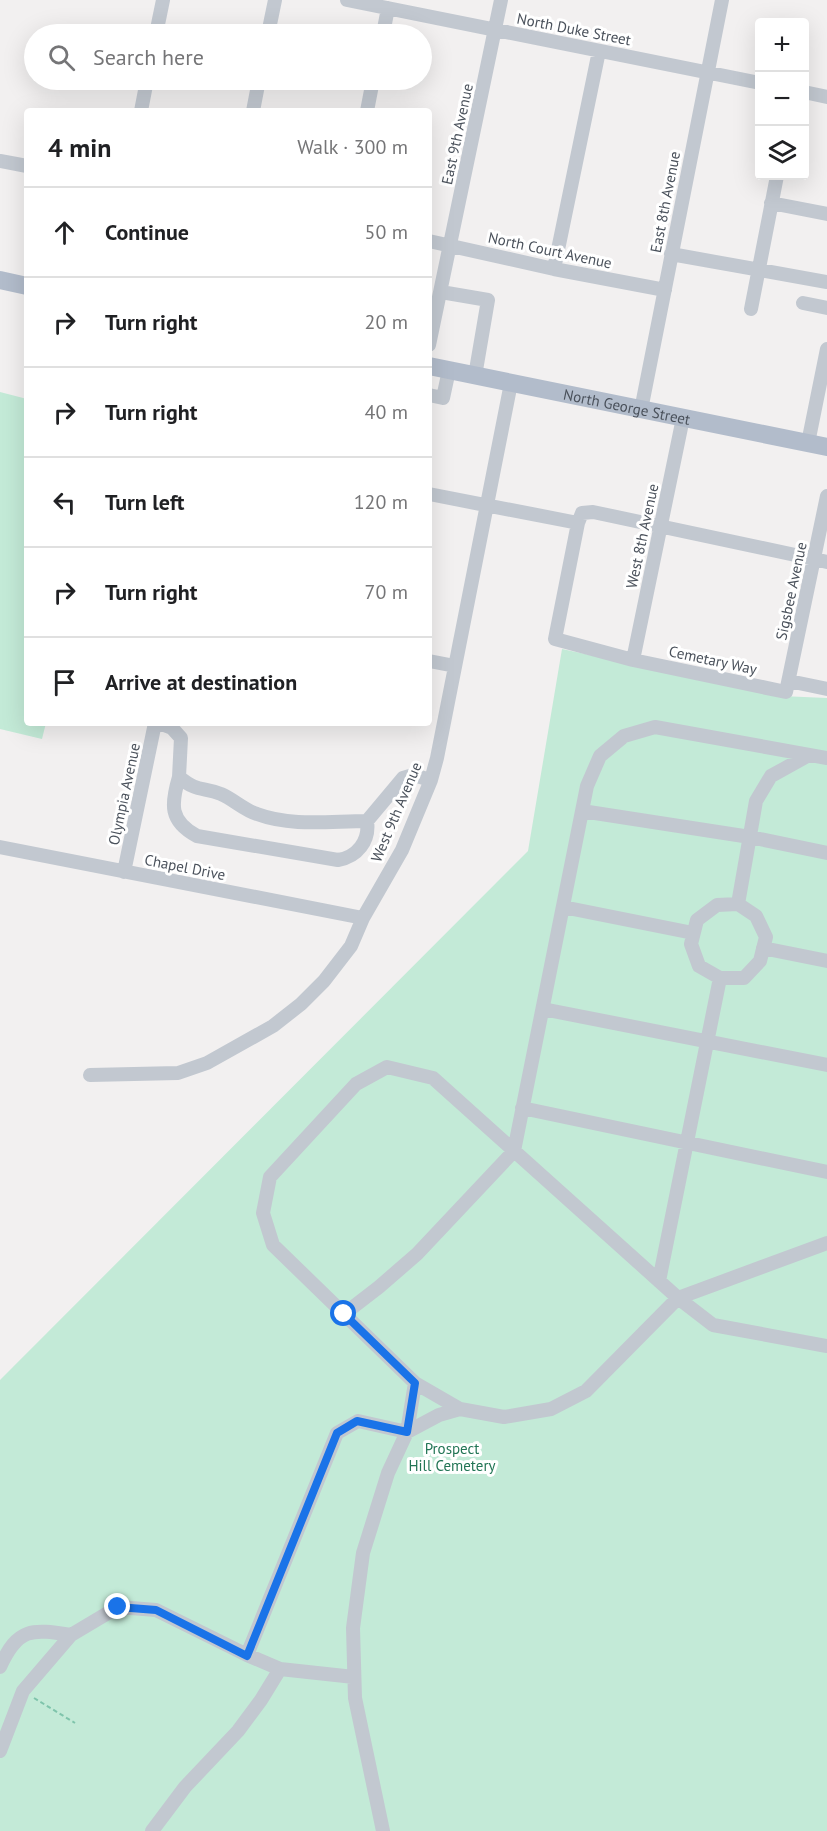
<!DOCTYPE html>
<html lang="en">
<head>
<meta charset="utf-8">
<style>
	:root { --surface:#fff; --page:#f6f6f6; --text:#202124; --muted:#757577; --line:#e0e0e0 }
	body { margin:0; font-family:"PT Sans",sans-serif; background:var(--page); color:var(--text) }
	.controls { position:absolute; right:18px; top:18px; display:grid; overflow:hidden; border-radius:6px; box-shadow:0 6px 24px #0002 }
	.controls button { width:54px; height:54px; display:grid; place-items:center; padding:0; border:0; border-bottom:2px solid var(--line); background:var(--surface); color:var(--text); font:30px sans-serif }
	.stop { position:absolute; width:18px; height:18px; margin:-14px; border:4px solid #1a73e8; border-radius:50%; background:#fff }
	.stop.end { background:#1a73e8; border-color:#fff; box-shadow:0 2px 6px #0008 }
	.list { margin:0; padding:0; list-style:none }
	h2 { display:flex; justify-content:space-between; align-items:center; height:78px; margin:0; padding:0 24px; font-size:26px }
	h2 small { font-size:20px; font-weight:400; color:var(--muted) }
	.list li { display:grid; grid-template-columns:39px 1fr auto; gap:18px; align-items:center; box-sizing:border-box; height:90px; padding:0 24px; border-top:2px solid var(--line) }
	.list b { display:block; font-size:22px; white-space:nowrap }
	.list em { font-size:20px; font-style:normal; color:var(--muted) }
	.icon { flex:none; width:33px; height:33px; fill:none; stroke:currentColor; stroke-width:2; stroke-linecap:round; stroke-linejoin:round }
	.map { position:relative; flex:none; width:827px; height:1831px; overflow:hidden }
	.search { position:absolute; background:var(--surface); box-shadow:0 6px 24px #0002; left:24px; top:24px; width:408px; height:66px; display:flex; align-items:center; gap:15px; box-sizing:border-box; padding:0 21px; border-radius:33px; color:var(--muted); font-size:22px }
	.panel { position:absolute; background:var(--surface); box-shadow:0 6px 24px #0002; left:24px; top:108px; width:408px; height:618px; border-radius:6px }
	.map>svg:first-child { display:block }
	.green { fill:#c3ead7 }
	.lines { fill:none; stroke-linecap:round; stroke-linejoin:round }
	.path { stroke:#7fc4ab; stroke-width:2; stroke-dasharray:4.5 3; stroke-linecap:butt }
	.minor { stroke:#c2c8d0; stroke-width:14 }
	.major { stroke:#b2bccb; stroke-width:18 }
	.route { stroke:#1a73e8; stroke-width:8 }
	.labels { text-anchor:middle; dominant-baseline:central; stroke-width:6; stroke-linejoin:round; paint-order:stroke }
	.street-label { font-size:15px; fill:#4a515b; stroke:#fff }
	.park-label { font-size:15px; fill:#227555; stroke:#fff }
</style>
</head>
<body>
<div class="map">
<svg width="827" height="1831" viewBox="0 0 827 1831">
	<rect width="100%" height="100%" fill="#f2f0f0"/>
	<path class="green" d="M 0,392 L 27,399 L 27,723 L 46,723 L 42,739 L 0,729 Z
		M 562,649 L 781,696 L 827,698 L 827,1831 L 0,1831 L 0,1380 L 528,851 Z"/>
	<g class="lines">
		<path class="path" d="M 34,1698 L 75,1723"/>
		<path class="minor" d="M 347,0 L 760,83
			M 156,34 L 163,0
			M 268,34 L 275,0
			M 383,34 L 388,8
			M 804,92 L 827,97
			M 141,111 L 147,80
			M 253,111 L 259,80
			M 367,111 L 373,80
			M 0,161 L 27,166
			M 771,203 L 827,214
			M 429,241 L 554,269 L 665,290
			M 671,254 L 827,282
			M 554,269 L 599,51
			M 441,292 L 488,300 L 475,376
			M 803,303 L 827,308
			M 751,309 L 777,176
			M 429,345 L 501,0
			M 429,395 L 443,398 L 449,370
			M 641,410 L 722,0
			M 808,443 L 827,349
			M 429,494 L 578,523
			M 827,496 L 786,692 L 633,660 L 555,639 L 578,523 L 582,513 L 593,512 L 814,559 L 827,562
			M 633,660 L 683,418
			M 429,661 L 455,666
			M 789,681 L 827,689
			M 159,723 L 172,728 L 181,738 L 179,777 C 197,792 202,787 221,794 C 233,799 244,810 257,814 C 292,827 330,821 367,821 L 403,778 L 413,775 L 431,780
			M 179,777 C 171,804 169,821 197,836 L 338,860 C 357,857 370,841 367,821
			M 582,811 L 750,837 L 827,853
			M 0,847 L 363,918
			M 124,872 L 155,723
			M 738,904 L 756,801 L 771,776 L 809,755
			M 563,907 L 693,933
			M 763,948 L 827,961
			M 543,1009 L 827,1065
			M 90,1075 L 178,1073 L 207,1063 L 273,1026 L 301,1004 L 324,981 L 351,946 L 363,918 L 402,850 L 431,780 L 437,758 L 511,383
			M 522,1108 L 827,1172
			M 827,1243 L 678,1298 L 713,1325 L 827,1346
			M 659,1281 L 720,978 L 699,966 L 691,944 L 697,920 L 717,905 L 738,904 L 756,916 L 766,937 L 760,961 L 744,978 L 720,978
			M 344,1314 L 379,1287 L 417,1254 L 514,1151 L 587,786 L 600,756 L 624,736 L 655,727 L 827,758
			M 0,1667 C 18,1627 32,1629 71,1635
			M 354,1677 L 280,1669 L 247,1655 L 337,1433 L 358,1421 L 407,1432 L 415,1383
			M 0,1751 L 23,1691 L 71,1635 L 118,1607 L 156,1610 L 247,1655
			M 152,1831 L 185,1787 L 238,1731 L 261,1700 L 280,1669
			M 383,1831 L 355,1698 L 353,1628 L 363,1553 L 388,1473 L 407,1432 L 439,1415 L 460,1409 L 504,1417 L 551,1409 L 586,1391 L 678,1298 L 433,1078 L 387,1067 L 356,1084 L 270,1177 L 263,1213 L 273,1245 L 415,1383 L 460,1409"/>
		<g class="major">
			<path d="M 0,280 L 27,286"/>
			<path id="s1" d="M 429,366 L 827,447"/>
		</g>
	</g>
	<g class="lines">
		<path class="route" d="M 118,1607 L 156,1610 L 247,1656 L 337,1433 L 357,1421 L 407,1432 L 415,1383 L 344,1314"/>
	</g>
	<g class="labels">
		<g class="street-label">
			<text transform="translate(574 29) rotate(11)">North Duke Street</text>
			<text transform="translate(457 134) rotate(-78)">East 9th Avenue</text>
			<text transform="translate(665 202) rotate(-79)">East 8th Avenue</text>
			<text transform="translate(550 250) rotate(12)">North Court Avenue</text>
			<text stroke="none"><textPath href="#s1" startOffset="202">North George Street</textPath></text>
			<text transform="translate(642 536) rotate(-78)">West 8th Avenue</text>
			<text transform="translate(791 591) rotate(-78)">Sigsbee Avenue</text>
			<text transform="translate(713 660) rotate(12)">Cemetary Way</text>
			<text transform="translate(124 794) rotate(-78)">Olympia Avenue</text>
			<text transform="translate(396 812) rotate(-67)">West 9th Avenue</text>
			<text transform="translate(185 867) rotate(11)">Chapel Drive</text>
		</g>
		<g class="park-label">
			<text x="452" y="1448">Prospect<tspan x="452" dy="17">Hill Cemetery</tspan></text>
		</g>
	</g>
</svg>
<div class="controls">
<button>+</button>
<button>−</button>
<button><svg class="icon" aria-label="layers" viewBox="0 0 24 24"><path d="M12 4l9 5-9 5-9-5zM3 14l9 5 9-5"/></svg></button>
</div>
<div class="stop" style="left:344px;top:1314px"></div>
<div class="stop end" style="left:118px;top:1607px"></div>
<div class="search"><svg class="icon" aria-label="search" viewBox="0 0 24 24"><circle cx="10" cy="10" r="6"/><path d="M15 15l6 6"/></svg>Search here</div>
<section class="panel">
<h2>4 min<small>Walk · 300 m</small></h2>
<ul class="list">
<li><svg class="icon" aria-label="ahead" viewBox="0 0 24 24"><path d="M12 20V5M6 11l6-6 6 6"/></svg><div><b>Continue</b></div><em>50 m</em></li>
<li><svg class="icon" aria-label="right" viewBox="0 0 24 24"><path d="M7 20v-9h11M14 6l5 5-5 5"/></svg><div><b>Turn right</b></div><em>20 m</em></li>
<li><svg class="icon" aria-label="right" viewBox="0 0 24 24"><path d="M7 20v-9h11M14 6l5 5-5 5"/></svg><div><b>Turn right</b></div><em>40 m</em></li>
<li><svg class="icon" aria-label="left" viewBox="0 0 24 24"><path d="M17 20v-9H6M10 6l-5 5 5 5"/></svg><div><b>Turn left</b></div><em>120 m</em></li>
<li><svg class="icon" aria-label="right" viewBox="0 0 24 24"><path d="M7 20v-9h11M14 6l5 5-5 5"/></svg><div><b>Turn right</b></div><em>70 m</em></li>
<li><svg class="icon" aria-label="arrive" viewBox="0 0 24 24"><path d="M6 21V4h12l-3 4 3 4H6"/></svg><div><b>Arrive at destination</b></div></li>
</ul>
</section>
</div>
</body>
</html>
